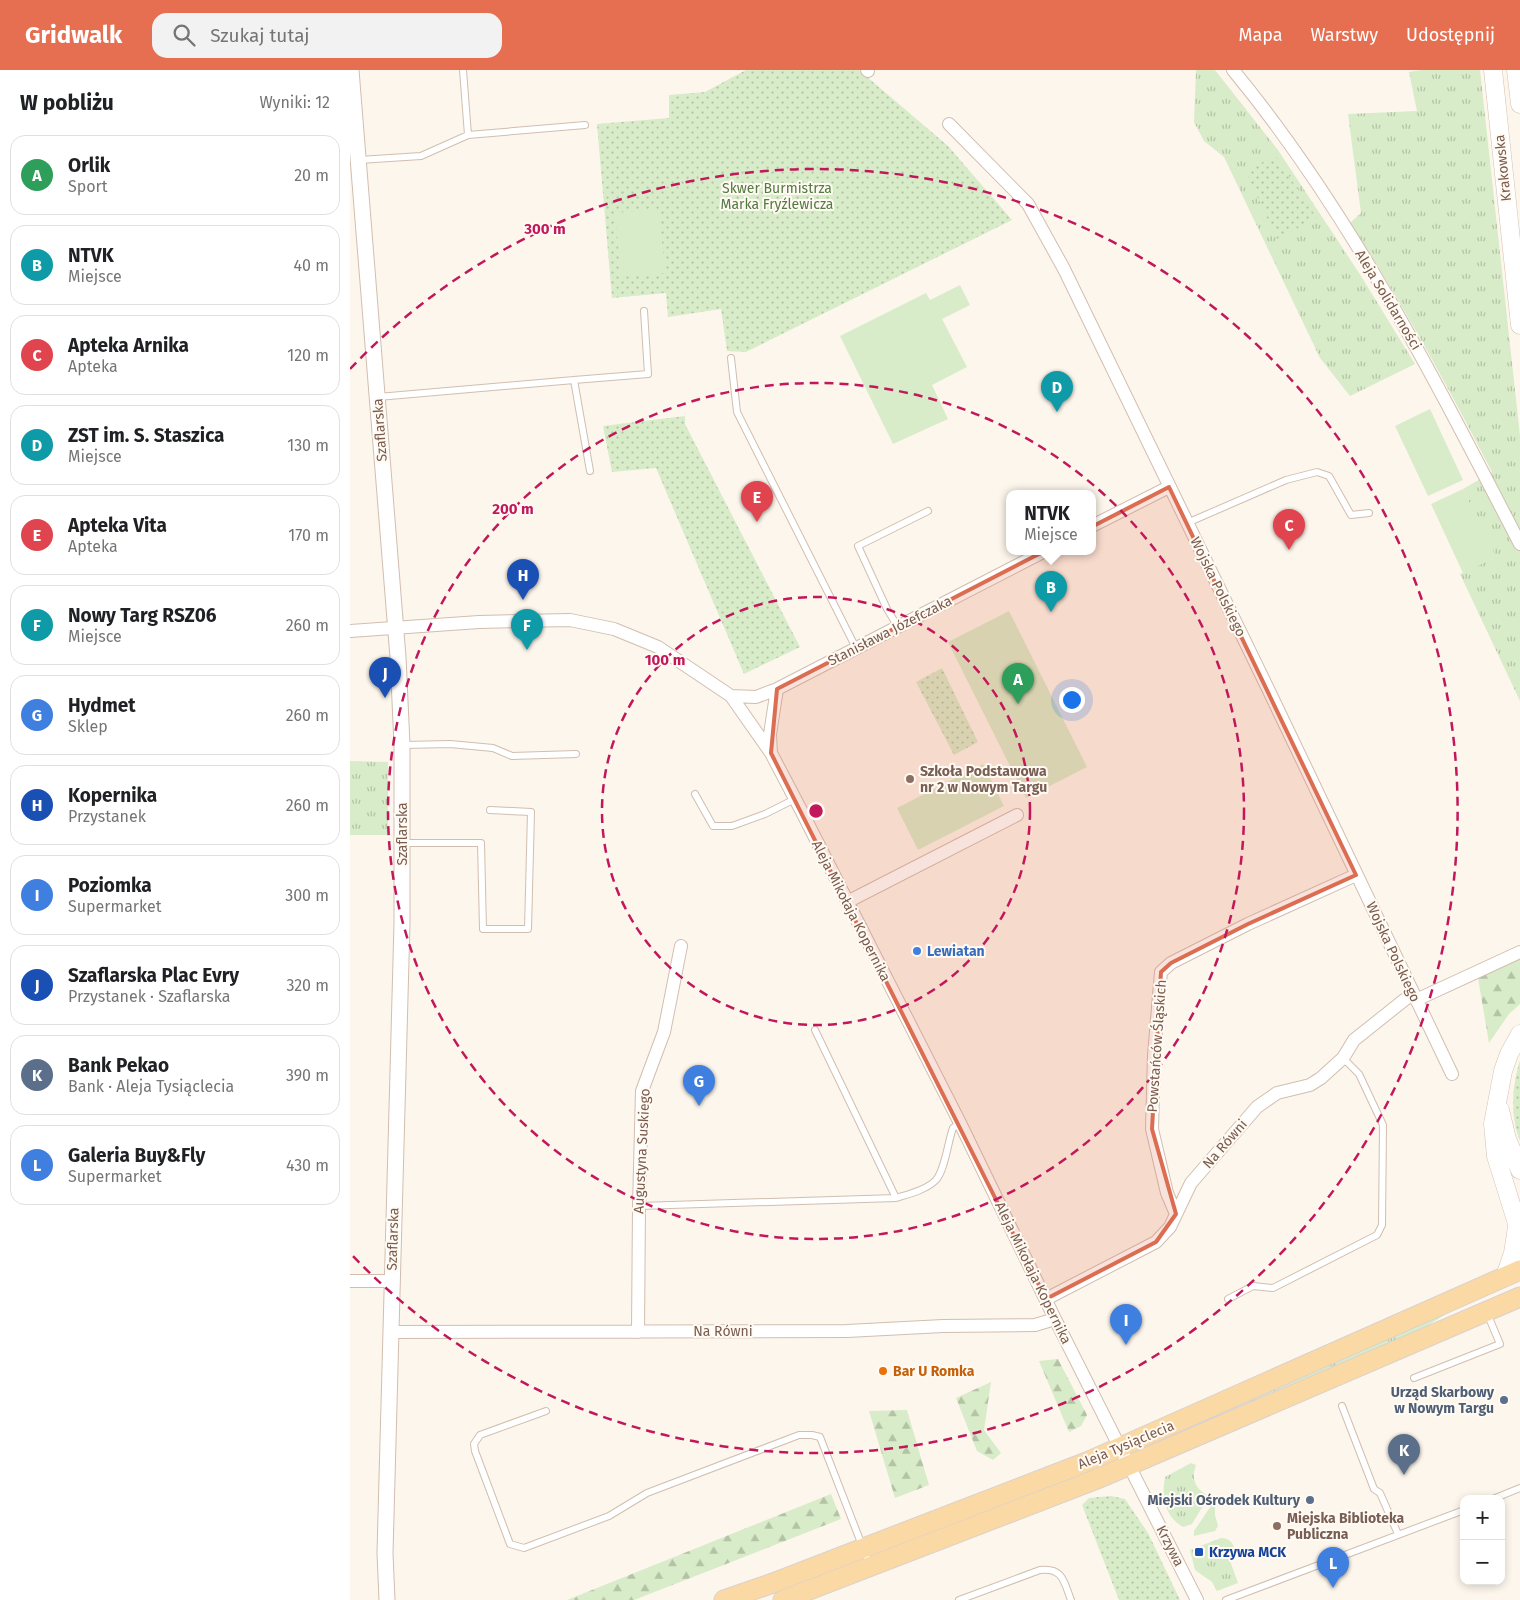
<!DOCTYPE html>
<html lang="pl">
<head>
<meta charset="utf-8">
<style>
	:root { --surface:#fff; --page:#f2f2f2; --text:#202124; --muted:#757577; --line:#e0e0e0; --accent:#e76f51 }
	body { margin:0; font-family:"Fira Sans",sans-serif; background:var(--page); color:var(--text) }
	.controls { position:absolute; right:15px; bottom:15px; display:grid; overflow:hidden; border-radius:10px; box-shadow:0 2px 8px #0003 }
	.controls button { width:45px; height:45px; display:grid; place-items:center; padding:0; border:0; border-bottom:1px solid var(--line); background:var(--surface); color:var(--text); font:25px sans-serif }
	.you { position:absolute; left:721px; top:629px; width:18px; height:18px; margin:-12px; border:4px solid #fff; border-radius:50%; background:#1a73e8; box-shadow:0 0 0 8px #1a73e833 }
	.badge { display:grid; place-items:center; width:32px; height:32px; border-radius:50%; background:var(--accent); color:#fff; font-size:16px; font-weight:700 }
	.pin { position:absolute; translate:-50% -41px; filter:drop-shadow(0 1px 2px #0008) }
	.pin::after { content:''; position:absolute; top:26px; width:18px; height:15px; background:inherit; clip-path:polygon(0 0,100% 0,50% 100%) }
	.popup { position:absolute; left:656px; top:420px; width:90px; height:65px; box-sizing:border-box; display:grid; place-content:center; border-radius:10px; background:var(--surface); filter:drop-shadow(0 1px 4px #0005); font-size:16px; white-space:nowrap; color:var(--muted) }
	.popup b { font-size:19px; color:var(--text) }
	.popup::after { content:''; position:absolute; left:50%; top:100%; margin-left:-10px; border:10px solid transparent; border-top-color:var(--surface) }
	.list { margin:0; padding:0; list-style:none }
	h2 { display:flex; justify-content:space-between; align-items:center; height:65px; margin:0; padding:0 20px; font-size:21px }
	h2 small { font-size:16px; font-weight:400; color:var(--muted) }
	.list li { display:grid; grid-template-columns:32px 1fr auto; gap:15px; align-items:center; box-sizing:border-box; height:80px; margin:0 10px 10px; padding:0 10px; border:1px solid var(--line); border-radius:15px }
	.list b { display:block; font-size:19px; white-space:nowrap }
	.list p { margin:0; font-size:16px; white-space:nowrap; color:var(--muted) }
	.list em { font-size:16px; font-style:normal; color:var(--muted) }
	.icon { flex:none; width:28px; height:28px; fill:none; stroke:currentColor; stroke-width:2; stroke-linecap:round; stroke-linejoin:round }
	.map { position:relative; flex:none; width:1170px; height:1530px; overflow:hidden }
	header { display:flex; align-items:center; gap:30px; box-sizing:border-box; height:70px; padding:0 25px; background:var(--accent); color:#fff }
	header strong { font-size:24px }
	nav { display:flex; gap:28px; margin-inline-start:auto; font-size:18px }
	.search { width:350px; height:45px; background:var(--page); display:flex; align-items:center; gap:12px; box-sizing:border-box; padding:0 18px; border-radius:15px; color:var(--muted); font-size:19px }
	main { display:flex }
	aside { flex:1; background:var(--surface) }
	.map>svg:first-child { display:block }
	.grass { fill:url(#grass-tufts) }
	.forest { fill:url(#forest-firs) }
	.park { fill:url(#park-dots) }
	.garden { fill:#d8ecc9 }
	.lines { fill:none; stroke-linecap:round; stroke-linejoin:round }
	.service-casing { stroke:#d1beb0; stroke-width:8 }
	.minor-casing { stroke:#d1beb0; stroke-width:14 }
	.tertiary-casing { stroke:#d1beb0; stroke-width:17 }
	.secondary-casing { stroke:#d6c0b0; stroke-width:19 }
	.primary-casing { stroke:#dad1cd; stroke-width:21 }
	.service { stroke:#fff; stroke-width:6 }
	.minor { stroke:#fff; stroke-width:12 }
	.tertiary { stroke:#fff; stroke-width:15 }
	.secondary { stroke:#fff; stroke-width:18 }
	.primary { stroke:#fbd9a5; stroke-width:19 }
	.marked { fill:#dc6d51; fill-opacity:0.2; stroke:#dc6d51; stroke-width:4; stroke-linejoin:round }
	.ring { fill:none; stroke:#c2185b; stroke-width:2.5; stroke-dasharray:9 6 }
	.education-dot { fill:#8d6e63; stroke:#fffaf3; stroke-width:2 }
	.shop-dot { fill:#3f7fe0; stroke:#fffaf3; stroke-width:2 }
	.food-dot { fill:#e8710a; stroke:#fffaf3; stroke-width:2 }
	.service-dot { fill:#5c6f8a; stroke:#fffaf3; stroke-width:2 }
	.transit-dot { fill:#1a4fb4; stroke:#fffaf3; stroke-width:2 }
	.labels { text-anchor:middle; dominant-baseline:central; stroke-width:4; stroke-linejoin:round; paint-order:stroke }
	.street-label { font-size:14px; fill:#7a5c4d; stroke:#fffaf3 }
	.park-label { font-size:14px; fill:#537a41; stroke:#fffaf3 }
	.education-label { font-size:14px; font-weight:bold; fill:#785e54; stroke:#fffaf3; text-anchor:start }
	.shop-label { font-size:14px; font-weight:bold; fill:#366cbe; stroke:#fffaf3; text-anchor:start }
	.food-label { font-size:14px; font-weight:bold; fill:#c56008; stroke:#fffaf3; text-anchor:start }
	.service-label { font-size:14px; font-weight:bold; fill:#4e5e75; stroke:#fffaf3; text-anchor:end }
	.transit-label { font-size:14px; font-weight:bold; fill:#164399; stroke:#fffaf3; text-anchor:start }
	.centre { fill:#c2185b; stroke:#fffaf3; stroke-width:2.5 }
	.ring-label { font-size:15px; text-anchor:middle; font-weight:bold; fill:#c2185b; stroke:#fffaf3; stroke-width:4; stroke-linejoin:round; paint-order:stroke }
</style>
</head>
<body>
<header>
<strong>Gridwalk</strong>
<div class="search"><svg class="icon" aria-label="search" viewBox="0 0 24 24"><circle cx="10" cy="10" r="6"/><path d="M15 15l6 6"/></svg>Szukaj tutaj</div>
<nav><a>Mapa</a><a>Warstwy</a><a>Udostępnij</a></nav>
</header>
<main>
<aside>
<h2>W pobliżu<small>Wyniki: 12</small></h2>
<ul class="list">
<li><span class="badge" style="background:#2e9e5b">A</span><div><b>Orlik</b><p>Sport</p></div><em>20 m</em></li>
<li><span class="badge" style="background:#0f9aa8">B</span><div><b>NTVK</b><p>Miejsce</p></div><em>40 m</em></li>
<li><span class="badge" style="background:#e0444e">C</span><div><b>Apteka Arnika</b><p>Apteka</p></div><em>120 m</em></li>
<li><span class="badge" style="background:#0f9aa8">D</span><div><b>ZST im. S. Staszica</b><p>Miejsce</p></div><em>130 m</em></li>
<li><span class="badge" style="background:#e0444e">E</span><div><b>Apteka Vita</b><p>Apteka</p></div><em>170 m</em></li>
<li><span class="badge" style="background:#0f9aa8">F</span><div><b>Nowy Targ RSZ06</b><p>Miejsce</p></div><em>260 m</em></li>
<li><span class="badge" style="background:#3f7fe0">G</span><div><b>Hydmet</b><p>Sklep</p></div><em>260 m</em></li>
<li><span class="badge" style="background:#1a4fb4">H</span><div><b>Kopernika</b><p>Przystanek</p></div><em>260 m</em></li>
<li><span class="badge" style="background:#3f7fe0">I</span><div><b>Poziomka</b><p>Supermarket</p></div><em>300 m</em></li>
<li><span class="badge" style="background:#1a4fb4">J</span><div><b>Szaflarska Plac Evry</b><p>Przystanek · Szaflarska</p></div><em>320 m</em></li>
<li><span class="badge" style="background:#5c6f8a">K</span><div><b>Bank Pekao</b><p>Bank · Aleja Tysiąclecia</p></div><em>390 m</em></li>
<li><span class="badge" style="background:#3f7fe0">L</span><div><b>Galeria Buy&amp;Fly</b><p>Supermarket</p></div><em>430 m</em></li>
</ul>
</aside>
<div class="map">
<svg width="1170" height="1530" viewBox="0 0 1170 1530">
	<defs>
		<pattern id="grass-tufts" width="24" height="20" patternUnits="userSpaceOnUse" patternTransform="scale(1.25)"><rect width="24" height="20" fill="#d8ecc9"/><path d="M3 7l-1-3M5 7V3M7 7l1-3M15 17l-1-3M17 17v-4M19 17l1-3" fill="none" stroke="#b4c2a5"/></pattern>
		<pattern id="forest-firs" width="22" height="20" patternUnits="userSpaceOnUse" patternTransform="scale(1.25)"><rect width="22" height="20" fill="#d8ecc9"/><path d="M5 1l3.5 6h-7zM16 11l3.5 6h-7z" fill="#b4c2a5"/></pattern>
		<pattern id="park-dots" width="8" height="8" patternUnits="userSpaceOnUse" patternTransform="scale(1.25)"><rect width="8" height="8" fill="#d8ecc9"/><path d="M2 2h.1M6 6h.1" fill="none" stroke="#b4c2a5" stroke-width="1.8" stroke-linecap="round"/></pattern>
	</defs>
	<rect width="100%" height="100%" fill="#fdf6ec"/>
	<path class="grass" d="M 846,0 L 865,0 L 928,80 L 1011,206 L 1065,294 L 1000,326 L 970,288 L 874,87 L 854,71 L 844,52 Z
		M 1071,0 L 1130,0 L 1170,366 L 1170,631 L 1110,504 L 1145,487 L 1113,419 L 1142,402 C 1098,317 1053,233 1000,153 L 1011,143 L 998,44 L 1067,41 L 1059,2 Z
		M 0,691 L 38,692 L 38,765 L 0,765 Z
		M 1151,1216 L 1152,1219 L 1102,1240 L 1068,1262 L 810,1374 L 808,1368 Z
		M 841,1393 L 846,1395 C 841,1410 845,1419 859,1426 L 842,1454 L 833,1457 C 815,1447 811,1426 815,1407 Z
		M 735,1401 L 737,1405 L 526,1486 L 524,1482 Z
		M 871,1468 C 877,1468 882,1471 884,1477 L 876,1480 L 888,1513 L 867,1521 L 862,1512 L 845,1500 L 840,1480 Z"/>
	<path class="forest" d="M 1170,888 L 1170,934 L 1159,944 L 1139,973 L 1128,908 Z
		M 708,1289 L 737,1345 L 731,1356 L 719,1362 L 689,1291 Z
		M 641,1312 L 634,1360 L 651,1383 L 643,1390 L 627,1381 L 606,1328 Z
		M 557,1340 L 579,1415 L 545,1428 L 519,1341 Z
		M 481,1424 L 491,1449 L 284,1530 L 217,1530 Z"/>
	<path class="park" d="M 396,0 L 509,0 L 598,76 L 662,150 L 396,282 L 377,281 L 371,239 L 318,247 L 316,223 L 262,228 L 247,54 L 319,48 L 319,25 L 355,22 Z
		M 925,85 L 967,148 L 927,169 L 896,102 Z
		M 335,346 L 335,354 L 450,577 L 394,604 L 306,398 L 262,402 L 253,356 Z
		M 592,598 L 628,672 L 604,685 L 566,612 Z
		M 1170,990 L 1170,1071 C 1160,1046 1162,1016 1170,990 Z
		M 761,1426 L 775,1429 L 798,1463 L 830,1530 L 769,1530 L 732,1435 L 739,1428 Z"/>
	<path class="garden" d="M 309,139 L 315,203 L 271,207 L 265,143 Z
		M 610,215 L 620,235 L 592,249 L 617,297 L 582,315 L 598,349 L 543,374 L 490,266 L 576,223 L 580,230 Z
		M 1080,339 L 1113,410 L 1078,426 L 1045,356 Z
		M 1113,419 L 1146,487 L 1113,503 L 1081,434 Z
		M 659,541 L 737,697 L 676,728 L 598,572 Z
		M 633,694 L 654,736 L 568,780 L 547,738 Z
		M 865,1430 L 865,1445 L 868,1456 L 865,1461 L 844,1466 L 844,1461 Z"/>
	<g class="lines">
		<g class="service-casing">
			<path id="service" d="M 118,65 L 235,55
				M 9,90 L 71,86 L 118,65 L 113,0
				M 381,288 L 387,342 L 506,578
				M 224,310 L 298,304 L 294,241
				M 28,327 L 224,310 L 240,401
				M 837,453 L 936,410 L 967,402 L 979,406 L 1001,445 L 1019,443
				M 548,557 L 537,539 L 508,476 L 578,441
				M 53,675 L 100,674 L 143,678 L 162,686 L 226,684
				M 345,724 L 363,756 L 382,756 L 415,744 L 445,729
				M 53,773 L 131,773 L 133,859 L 178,859 L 181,742 L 140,740
				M 546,1128 C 559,1124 576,1120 586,1110 C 595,1100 598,1071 603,1058 L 610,1053
				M 289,1136 L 546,1128 L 465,960
				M 878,1229 L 903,1216 L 923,1218 L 1027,1165 L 1032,1155 L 1033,1055 L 1009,1004 L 993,988
				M 1064,1308 L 1150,1274 L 1137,1243
				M 992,1336 L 1024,1419 L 1030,1423 L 1048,1464
				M 196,1341 L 130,1365 L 124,1374 L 125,1381 L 160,1474 L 174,1478 L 259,1446 L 297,1423 L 449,1365 L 462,1365 L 470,1367 L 520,1496
				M 1143,1429 L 1170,1418
				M 609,1530 L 690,1500 C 713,1497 714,1512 721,1530
				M 876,1530 L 1114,1440"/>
		</g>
		<g class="minor-casing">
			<path id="minor" d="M 517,0 L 518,1
				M 883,0 C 1001,143 1085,310 1170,474
				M 599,54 L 678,134 L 714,199 L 921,625 L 1102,1004
				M 742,456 L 819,417
				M 0,561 L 129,552 L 220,550 L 264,559 L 308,577 L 381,626 L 421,683 L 452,742 L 610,1053 L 705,1249 L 847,1530
				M 381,626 L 406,627 L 427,619 L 695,481
				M 421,683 L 420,664 L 427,619
				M 497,832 L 667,745
				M 1066,930 L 1170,882
				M 826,1144 L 817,1123 L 802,1059 L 804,985 L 811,902 L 821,893 L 898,854 L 1006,805
				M 0,1211 L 41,1211
				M 696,1229 L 806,1172 L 820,1157 L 841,1113 L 907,1037 L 927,1023 L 960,1015 L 971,1008 L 993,988 L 1004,970 L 1063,923
				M 40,1262 L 497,1261 L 593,1256 L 685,1255 L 705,1249
				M 288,1262 L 289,1136 L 292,1021 L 314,962 L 331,876"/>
		</g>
		<g class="tertiary-casing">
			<path id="tertiary" d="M 1,0 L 48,587 L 52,675 L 52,853 L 35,1483 L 37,1530"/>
		</g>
		<g class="secondary-casing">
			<path id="secondary" d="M 1143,0 L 1170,255
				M 1166,0 L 1170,34
				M 1170,964 L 1159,984 L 1153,1001 L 1143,1054 L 1146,1086 L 1170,1163
				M 1150,1040 L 1157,1069 L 1170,1100
				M 1155,1207 L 1163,1183 L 1167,1157"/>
		</g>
		<g class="primary-casing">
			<path id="primary" d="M 374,1530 L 423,1513 L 739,1391 L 1170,1200
				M 433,1530 L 747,1409 L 1170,1227"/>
		</g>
		<use href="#service" class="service"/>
		<use href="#minor" class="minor"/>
		<use href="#tertiary" class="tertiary"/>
		<use href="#secondary" class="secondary"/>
		<use href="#primary" class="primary"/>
	</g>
	<path class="marked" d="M 819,417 L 1006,805 L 898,854 L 821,893 L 811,902 L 802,1059 L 826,1144 L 806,1172 L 696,1229 L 421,683 L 427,619 Z"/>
	<g class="ring">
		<circle cx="466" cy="741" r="214"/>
		<circle cx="466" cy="741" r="428"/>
		<path d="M0 299A642 642 0 1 1 0 1183"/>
	</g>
	<g class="education-dot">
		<circle cx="560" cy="709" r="5"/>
		<circle cx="927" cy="1456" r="5"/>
	</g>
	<circle class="shop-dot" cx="567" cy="881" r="5"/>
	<circle class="food-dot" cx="533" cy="1301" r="5"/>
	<g class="service-dot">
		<circle cx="1154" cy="1330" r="5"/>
		<circle cx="960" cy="1430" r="5"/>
	</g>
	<rect class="transit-dot" x="844" y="1477" width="10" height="10" rx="2.5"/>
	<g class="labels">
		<g class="street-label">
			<text transform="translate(1153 98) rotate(-96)">Krakowska</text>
			<text transform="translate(1038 230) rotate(59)">Aleja Solidarności</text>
			<text transform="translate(30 360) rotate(-94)">Szaflarska</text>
			<text transform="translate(868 517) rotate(64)">Wojska Polskiego</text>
			<text transform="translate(540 561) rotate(-27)">Stanisława Józefczaka</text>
			<text transform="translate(52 764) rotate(-90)">Szaflarska</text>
			<text transform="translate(501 841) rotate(63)">Aleja Mikołaja Kopernika</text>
			<text transform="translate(1043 882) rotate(65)">Wojska Polskiego</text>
			<text transform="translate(807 976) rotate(-86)">Powstańców Śląskich</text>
			<text transform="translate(875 1074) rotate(-49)">Na Równi</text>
			<text transform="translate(292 1081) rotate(-87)">Augustyna Suskiego</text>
			<text transform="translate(43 1169) rotate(-88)">Szaflarska</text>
			<text transform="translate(683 1203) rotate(64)">Aleja Mikołaja Kopernika</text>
			<text x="373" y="1261">Na Równi</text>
			<text transform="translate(776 1375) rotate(-23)">Aleja Tysiąclecia</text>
			<text transform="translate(820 1476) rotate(63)">Krzywa</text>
		</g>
		<g class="park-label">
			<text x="427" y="118">Skwer Burmistrza<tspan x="427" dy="16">Marka Fryźlewicza</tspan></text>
		</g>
		<g class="education-label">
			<text x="570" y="701">Szkoła Podstawowa<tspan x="570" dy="16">nr 2 w Nowym Targu</tspan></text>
			<text x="937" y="1448">Miejska Biblioteka<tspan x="937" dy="16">Publiczna</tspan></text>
		</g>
		<g class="shop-label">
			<text x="577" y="881">Lewiatan</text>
		</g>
		<g class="food-label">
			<text x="543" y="1301">Bar U Romka</text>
		</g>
		<g class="service-label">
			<text x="1144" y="1322">Urząd Skarbowy<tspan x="1144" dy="16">w Nowym Targu</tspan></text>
			<text x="950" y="1430">Miejski Ośrodek Kultury</text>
		</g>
		<g class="transit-label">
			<text x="859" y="1482">Krzywa MCK</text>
		</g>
	</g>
	<circle cx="466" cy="741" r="8" class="centre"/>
	<g class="ring-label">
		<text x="195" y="164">300 m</text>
		<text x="163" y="444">200 m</text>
		<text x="315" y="595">100 m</text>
	</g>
</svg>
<div class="controls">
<button>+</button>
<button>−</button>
</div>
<div class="you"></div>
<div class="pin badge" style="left:668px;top:634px;background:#2e9e5b">A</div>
<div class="pin badge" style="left:701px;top:542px;background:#0f9aa8">B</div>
<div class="popup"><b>NTVK</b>Miejsce</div>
<div class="pin badge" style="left:939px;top:480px;background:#e0444e">C</div>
<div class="pin badge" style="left:707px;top:342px;background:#0f9aa8">D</div>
<div class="pin badge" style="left:407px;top:452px;background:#e0444e">E</div>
<div class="pin badge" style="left:177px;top:580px;background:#0f9aa8">F</div>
<div class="pin badge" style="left:349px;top:1036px;background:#3f7fe0">G</div>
<div class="pin badge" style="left:173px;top:530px;background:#1a4fb4">H</div>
<div class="pin badge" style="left:776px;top:1275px;background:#3f7fe0">I</div>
<div class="pin badge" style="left:35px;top:628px;background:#1a4fb4">J</div>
<div class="pin badge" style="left:1054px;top:1405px;background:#5c6f8a">K</div>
<div class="pin badge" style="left:983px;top:1518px;background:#3f7fe0">L</div>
</div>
</main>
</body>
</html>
